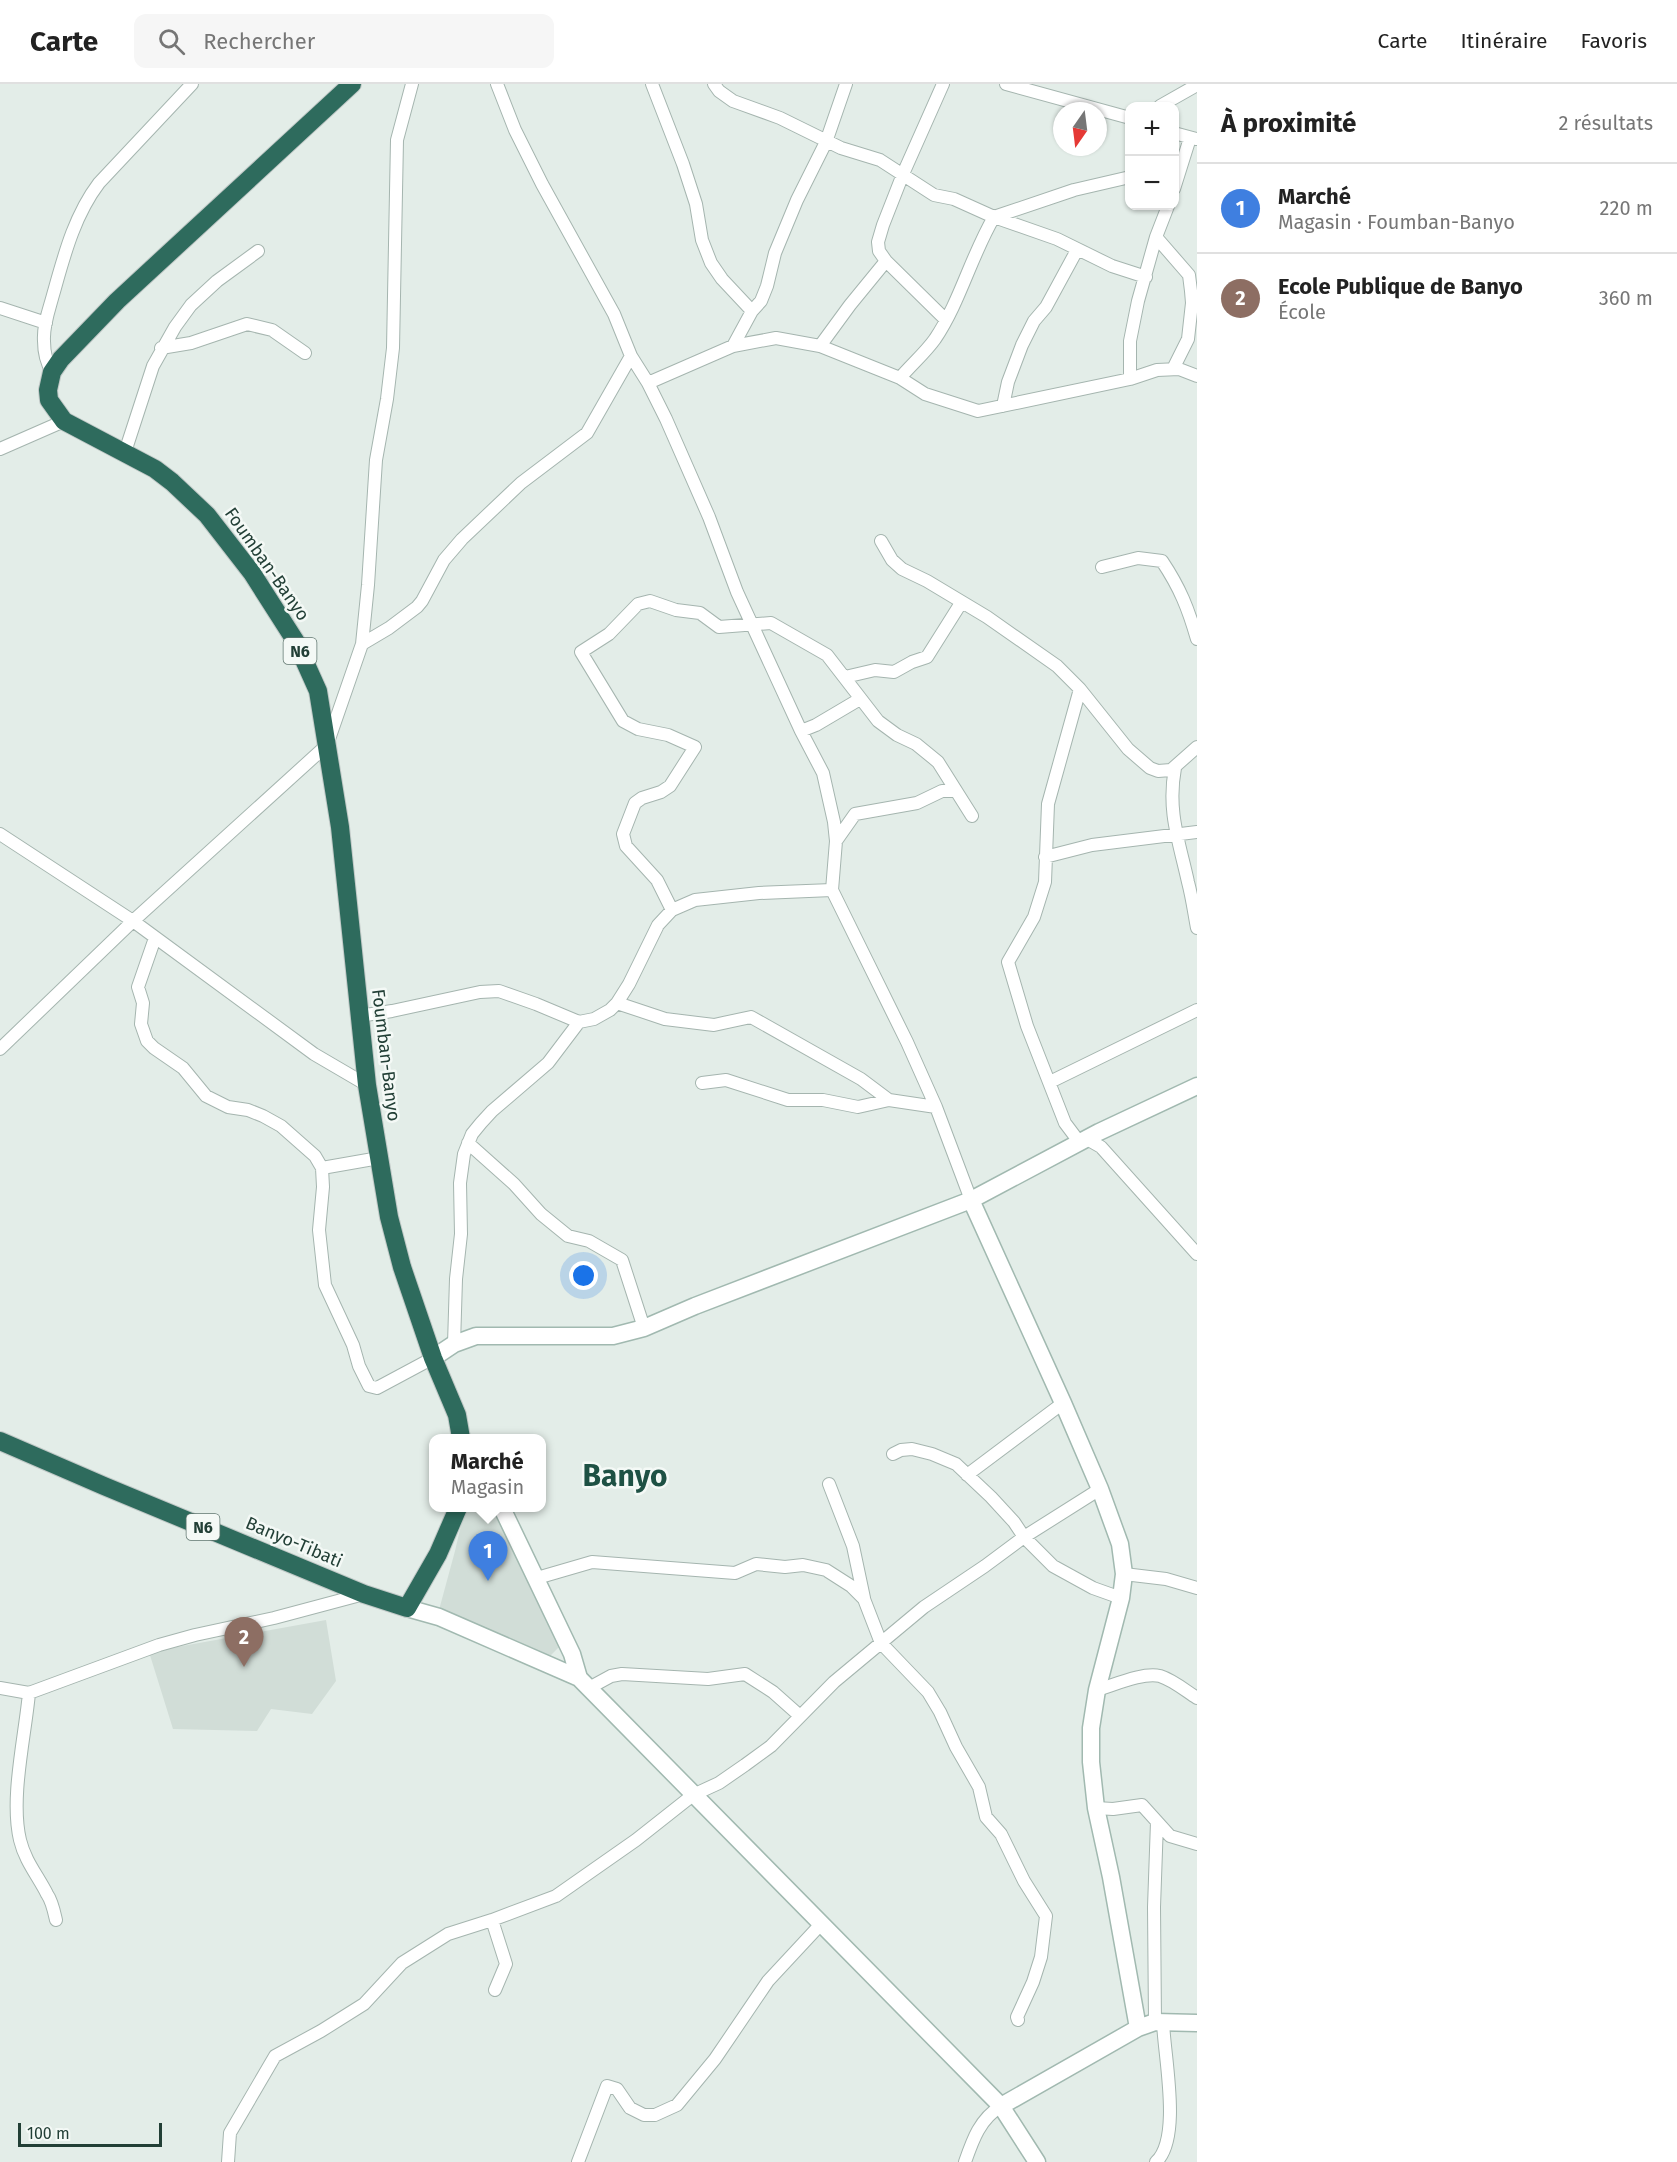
<!DOCTYPE html>
<html lang="fr">
<head>
<meta charset="utf-8">
<style>
	:root { --surface:#fff; --page:#f6f6f6; --text:#222; --muted:#767676; --line:#e0e0e0; --accent:#0b8043 }
	body { margin:0; font-family:"Fira Sans",sans-serif; background:var(--page); color:var(--text) }
	.controls { position:absolute; right:18px; top:18px; display:grid; overflow:hidden; border-radius:12px; box-shadow:0 2px 4px #0004 }
	.controls button { width:54px; height:54px; display:grid; place-items:center; padding:0; border:0; border-bottom:2px solid var(--line); background:var(--surface); color:var(--text); font:30px sans-serif }
	.compass { position:absolute; left:1053px; top:18px; width:54px; height:54px; border-radius:50%; background:var(--surface); box-shadow:0 2px 4px #0004; rotate:194deg }
	.scale { position:absolute; left:18px; bottom:15px; width:144px; box-sizing:border-box; padding-left:6px; border:3px solid #223f36; border-top:0; font-size:16px; line-height:21px; white-space:nowrap; color:#223f36; -webkit-text-stroke:4px #f4f9f6; paint-order:stroke }
	.you { position:absolute; left:584px; top:1192px; width:21px; height:21px; margin:-15px; border:4px solid #fff; border-radius:50%; background:#1a73e8; box-shadow:0 0 0 9px #1a73e833 }
	.badge { display:grid; place-items:center; width:39px; height:39px; border-radius:50%; background:var(--accent); color:#fff; font-size:20px; font-weight:700 }
	.pin { position:absolute; translate:-50% -50px; filter:drop-shadow(0 2px 3px #0008) }
	.pin::after { content:''; position:absolute; top:32px; width:21px; height:18px; background:inherit; clip-path:polygon(0 0,100% 0,50% 100%) }
	.popup { position:absolute; left:429px; top:1350px; width:117px; height:78px; box-sizing:border-box; display:grid; place-content:center; border-radius:12px; background:var(--surface); filter:drop-shadow(0 2px 4px #0005); font-size:20px; white-space:nowrap; color:var(--muted) }
	.popup b { font-size:22px; color:var(--text) }
	.popup::after { content:''; position:absolute; left:50%; top:100%; margin-left:-12px; border:12px solid transparent; border-top-color:var(--surface) }
	.list { margin:0; padding:0; list-style:none }
	h2 { display:flex; justify-content:space-between; align-items:center; height:78px; margin:0; padding:0 24px; font-size:26px }
	h2 small { font-size:20px; font-weight:400; color:var(--muted) }
	.list li { display:grid; grid-template-columns:39px 1fr auto; gap:18px; align-items:center; box-sizing:border-box; height:90px; padding:0 24px; border-top:2px solid var(--line) }
	.list b { display:block; font-size:22px; white-space:nowrap }
	.list p { margin:0; font-size:20px; white-space:nowrap; color:var(--muted) }
	.list em { font-size:20px; font-style:normal; color:var(--muted) }
	.icon { flex:none; width:33px; height:33px; fill:none; stroke:currentColor; stroke-width:2; stroke-linecap:round; stroke-linejoin:round }
	.map { position:relative; flex:none; width:1197px; height:2078px; overflow:hidden }
	header { display:flex; align-items:center; gap:36px; box-sizing:border-box; height:84px; padding:0 30px; background:var(--surface); border-bottom:2px solid var(--line) }
	header strong { font-size:28px }
	nav { display:flex; gap:33px; margin-inline-start:auto; font-size:21px }
	.search { width:420px; height:54px; background:var(--page); display:flex; align-items:center; gap:15px; box-sizing:border-box; padding:0 21px; border-radius:12px; color:var(--muted); font-size:22px }
	main { display:flex }
	aside { flex:1; background:var(--surface) }
	.map>svg:first-child { display:block }
	.built { fill:#d1ddd7 }
	.lines { fill:none; stroke-linecap:round; stroke-linejoin:round }
	.street-casing { stroke:#a5b5af; stroke-width:14 }
	.secondary-casing { stroke:#a1b9b0; stroke-width:19 }
	.highway-casing { stroke:#c1c9c7; stroke-width:20 }
	.street { stroke:#fff; stroke-width:12 }
	.secondary { stroke:#fff; stroke-width:16 }
	.highway { stroke:#2e6b5d; stroke-width:18 }
	.labels { text-anchor:middle; dominant-baseline:central; stroke-width:5; stroke-linejoin:round; paint-order:stroke }
	.shield { fill:#f4f9f6; stroke:#617770; stroke-width:1.5 }
	.shield-label { font-size:16px; font-weight:bold; fill:#223f36 }
	.street-label { font-size:18px; fill:#223f36; stroke:#f4f9f6 }
	.town-label { font-size:30px; font-weight:bold; fill:#1e5144; stroke:#f4f9f6 }
</style>
</head>
<body>
<header>
<strong>Carte</strong>
<div class="search"><svg class="icon" aria-label="search" viewBox="0 0 24 24"><circle cx="10" cy="10" r="6"/><path d="M15 15l6 6"/></svg>Rechercher</div>
<nav><a>Carte</a><a>Itinéraire</a><a>Favoris</a></nav>
</header>
<main>
<div class="map">
<svg width="1197" height="2078" viewBox="0 0 1197 2078">
	<rect width="100%" height="100%" fill="#e3ede8"/>
	<path class="built" d="M 465,1424 L 495,1424 L 561,1561 L 550,1572 L 439,1526 L 455,1467 Z
		M 326,1536 L 336,1597 L 312,1630 L 271,1625 L 257,1647 L 173,1645 L 149,1568 Z"/>
	<g class="lines">
		<g class="street-casing">
			<path id="street" d="M 497,0 L 515,46 L 542,100 L 614,230 L 631,272 L 648,299 L 666,335 L 709,433 L 737,508 L 801,647 L 823,689 L 834,738 L 836,757 L 832,806 L 907,958 L 936,1023 L 971,1116
				M 652,0 L 683,80 L 696,120 L 702,156 L 711,179 L 722,195 L 752,227
				M 714,0 L 719,7 L 733,17 L 780,34 L 841,64 L 880,76 L 934,111 L 954,115 L 994,133 L 1057,155 L 1112,182 L 1146,193
				M 1006,0 L 1130,34
				M 1160,22 L 1197,1
				M 1174,49 L 1196,55
				M 1174,105 L 1190,54
				M 1156,153 L 1189,191 L 1191,207 L 1192,219 L 1188,255 L 1173,285
				M 886,177 L 946,236
				M 0,224 L 46,239
				M 733,262 L 752,227 L 761,217 L 767,202 L 775,169 L 797,116 L 826,58 L 846,0
				M 820,262 L 850,221 L 886,177 L 879,167 L 878,158 L 883,141 L 903,90 L 943,0
				M 161,264 L 191,259 L 247,240 L 272,246 L 305,269
				M 52,288 C 46,278 44,268 44,257 C 43,241 49,226 53,211 C 64,172 74,132 99,99 L 192,0
				M 900,294 C 911,281 925,269 935,255 C 960,218 971,172 994,133 L 1074,106 L 1130,93
				M 1130,295 L 1130,257 L 1138,217 L 1156,153 L 1168,122
				M 648,299 L 733,262 L 776,254 L 820,262 L 900,294 L 925,310 L 978,327 L 1130,295 L 1157,286 L 1179,285 L 1197,292
				M 1003,322 L 1008,298 L 1022,261 L 1034,237 L 1046,223 L 1077,166
				M 0,365 L 64,337
				M 125,368 L 153,282 L 175,243 L 191,221 L 217,197 L 258,167
				M 881,457 L 892,476 L 902,485 L 927,497 L 987,533 L 1057,582 L 1080,605 L 1128,665 L 1150,684 L 1158,687 L 1171,686 L 1197,663
				M 1102,483 L 1138,474 L 1162,477 C 1180,504 1188,524 1197,555
				M 362,560 L 389,544 L 417,523 L 422,517 L 444,476 L 462,455 L 521,399 L 587,349 L 631,272
				M 845,593 L 875,586 L 894,588 L 912,578 L 927,573 L 961,519
				M 801,647 L 816,641 L 860,615
				M 1175,684 C 1167,727 1179,757 1188,798 C 1192,813 1194,828 1197,844
				M 0,750 L 133,837 L 314,970 L 367,1001
				M 836,757 L 855,730 L 917,719 L 942,707 L 956,707
				M 1045,773 L 1092,761 L 1197,748
				M 672,826 L 657,796 L 626,762 L 623,750 L 635,719 L 642,714 L 661,708 L 670,702 L 695,663 L 668,651 L 638,645 L 623,637 L 581,568 L 609,550 L 638,520 L 650,517 L 676,526 L 700,529 L 719,543 L 771,539 L 827,571 L 878,637 L 897,651 L 916,660 L 938,678 L 972,732
				M 155,854 L 138,903 L 143,919 L 141,940 L 147,957 L 154,964 L 183,984 L 206,1012 L 228,1023 L 248,1026 L 263,1032 L 281,1042 L 315,1072 L 322,1084 L 323,1103 L 319,1146 L 325,1201 L 353,1261 L 359,1282 L 369,1302 L 377,1304 L 433,1274
				M 617,919 L 665,935 L 714,941 L 751,933 L 861,995 L 889,1016 L 936,1023
				M 359,932 L 392,927 L 480,908 L 499,907 L 536,920 L 579,938 L 594,935 L 610,926 L 617,919 L 629,900 L 658,841 L 672,826 L 695,816 L 759,809 L 832,806
				M 0,965 L 133,837 L 327,661 L 362,560 L 368,501 L 376,376 L 387,315 L 393,264 L 397,56 L 412,0
				M 1050,998 L 1197,926
				M 702,999 L 726,996 L 788,1016 L 823,1016 L 858,1023 L 889,1016
				M 1087,1055 L 1101,1063 L 1197,1170
				M 468,1059 L 514,1100 L 541,1130 L 568,1152 L 589,1157 L 622,1176 L 644,1244
				M 1080,1059 L 1065,1039 L 1027,942 L 1008,878 L 1034,833 L 1045,798 L 1048,720 L 1080,605
				M 322,1084 L 379,1074
				M 454,1260 L 456,1195 L 461,1150 L 460,1099 L 464,1070 L 472,1050 L 481,1039 L 492,1027 L 548,979 L 579,938
				M 893,1370 L 901,1366 L 912,1365 L 932,1370 L 956,1380 L 991,1413 L 1014,1438 L 1024,1453 L 1053,1482 L 1093,1504 L 1121,1514
				M 967,1391 L 1063,1319
				M 829,1400 L 853,1462 L 864,1514
				M 1124,1490 L 1166,1495 L 1197,1504
				M 537,1494 L 592,1478 L 735,1489 L 756,1480 L 785,1483 L 803,1481 L 826,1486 L 851,1502 L 864,1515 L 881,1559 L 928,1608 L 940,1628 L 956,1663 L 979,1703 L 986,1733 L 1001,1750 L 1024,1797 L 1046,1832 L 1041,1873 L 1033,1898 L 1017,1933 L 1018,1936
				M 0,1604 L 29,1609 L 159,1561 L 195,1551 L 274,1534 L 364,1510
				M 589,1604 L 611,1592 L 622,1590 L 708,1595 L 745,1590 L 773,1608 L 800,1632
				M 1097,1606 C 1114,1601 1143,1588 1160,1592 C 1173,1596 1186,1607 1197,1614
				M 29,1609 C 25,1653 10,1714 20,1756 C 25,1777 38,1792 47,1810 C 52,1817 54,1827 56,1836
				M 1096,1724 L 1113,1725 L 1142,1721 L 1170,1752 L 1197,1760
				M 492,1836 L 506,1880 L 495,1906
				M 1155,1938 L 1154,1823 L 1157,1738
				M 228,2078 L 230,2049 L 275,1972 L 321,1947 L 364,1920 L 402,1879 L 448,1850 L 492,1836 L 556,1812 L 636,1756 L 693,1711 L 719,1699 L 745,1681 L 771,1662 L 834,1598 L 924,1523 L 985,1482 L 1024,1453 L 1100,1405
				M 578,2078 L 607,2002 L 617,2005 L 630,2024 L 644,2031 L 655,2031 L 677,2021 L 715,1975 L 768,1897 L 821,1840
				M 965,2078 C 973,2055 980,2035 1001,2022
				M 1156,2078 C 1182,2054 1164,1972 1163,1938"/>
		</g>
		<g class="secondary-casing">
			<path id="secondary" d="M 971,1116 L 1063,1319 L 1100,1405 L 1120,1460 L 1124,1490 L 1121,1514 L 1097,1606 L 1091,1644 L 1091,1678 L 1096,1724 L 1111,1793 L 1138,1944
				M 433,1274 L 454,1260 L 476,1252 L 613,1252 L 644,1244 L 695,1222 L 971,1116 L 1099,1048 L 1197,1002
				M 502,1424 L 572,1570 L 579,1594
				M 407,1524 L 439,1533 L 579,1594 L 1001,2022 L 1037,2078
				M 1001,2022 L 1138,1944 L 1155,1938 L 1197,1939"/>
		</g>
		<g class="highway-casing">
			<path id="highway" d="M 352,0 L 117,217 L 61,275 L 52,288 L 48,306 L 49,316 L 64,337 L 155,385 L 172,398 L 207,431 L 252,489 L 296,558 L 318,607 L 340,743 L 367,1001 L 389,1133 L 402,1183 L 433,1274 L 457,1331 L 461,1354
				M 0,1357 L 104,1402 L 364,1510 L 407,1524 L 438,1470 L 458,1424"/>
		</g>
		<use href="#street" class="street"/>
		<use href="#secondary" class="secondary"/>
		<use href="#highway" class="highway"/>
	</g>
	<g class="labels">
		<g class="shield">
			<rect x="283.5" y="554" width="33" height="26" rx="4.5"/>
			<rect x="186.5" y="1430" width="33" height="26" rx="4.5"/>
		</g>
		<g class="shield-label">
			<text x="300" y="567">N6</text>
			<text x="203" y="1443">N6</text>
		</g>
		<g class="street-label">
			<text transform="translate(267 480) rotate(55)">Foumban-Banyo</text>
			<text transform="translate(386 971) rotate(83)">Foumban-Banyo</text>
			<text transform="translate(294 1458) rotate(23)">Banyo-Tibati</text>
		</g>
		<g class="town-label">
			<text x="625" y="1392">Banyo</text>
		</g>
	</g>
</svg>
<div class="controls">
<button>+</button>
<button>−</button>
</div>
<svg class="compass" viewBox="-18 -18 36 36"><path d="M0-13l5 13h-10z" fill="#e53935"/><path d="M0 13l5-13h-10z" fill="#767676"/></svg>
<div class="scale">100 m</div>
<div class="you"></div>
<div class="pin badge" style="left:488px;top:1497px;background:#3f7fe0">1</div>
<div class="popup"><b>Marché</b>Magasin</div>
<div class="pin badge" style="left:244px;top:1583px;background:#8d6e63">2</div>
</div>
<aside>
<h2>À proximité<small>2 résultats</small></h2>
<ul class="list">
<li><span class="badge" style="background:#3f7fe0">1</span><div><b>Marché</b><p>Magasin · Foumban-Banyo</p></div><em>220 m</em></li>
<li><span class="badge" style="background:#8d6e63">2</span><div><b>Ecole Publique de Banyo</b><p>École</p></div><em>360 m</em></li>
</ul>
</aside>
</main>
</body>
</html>
